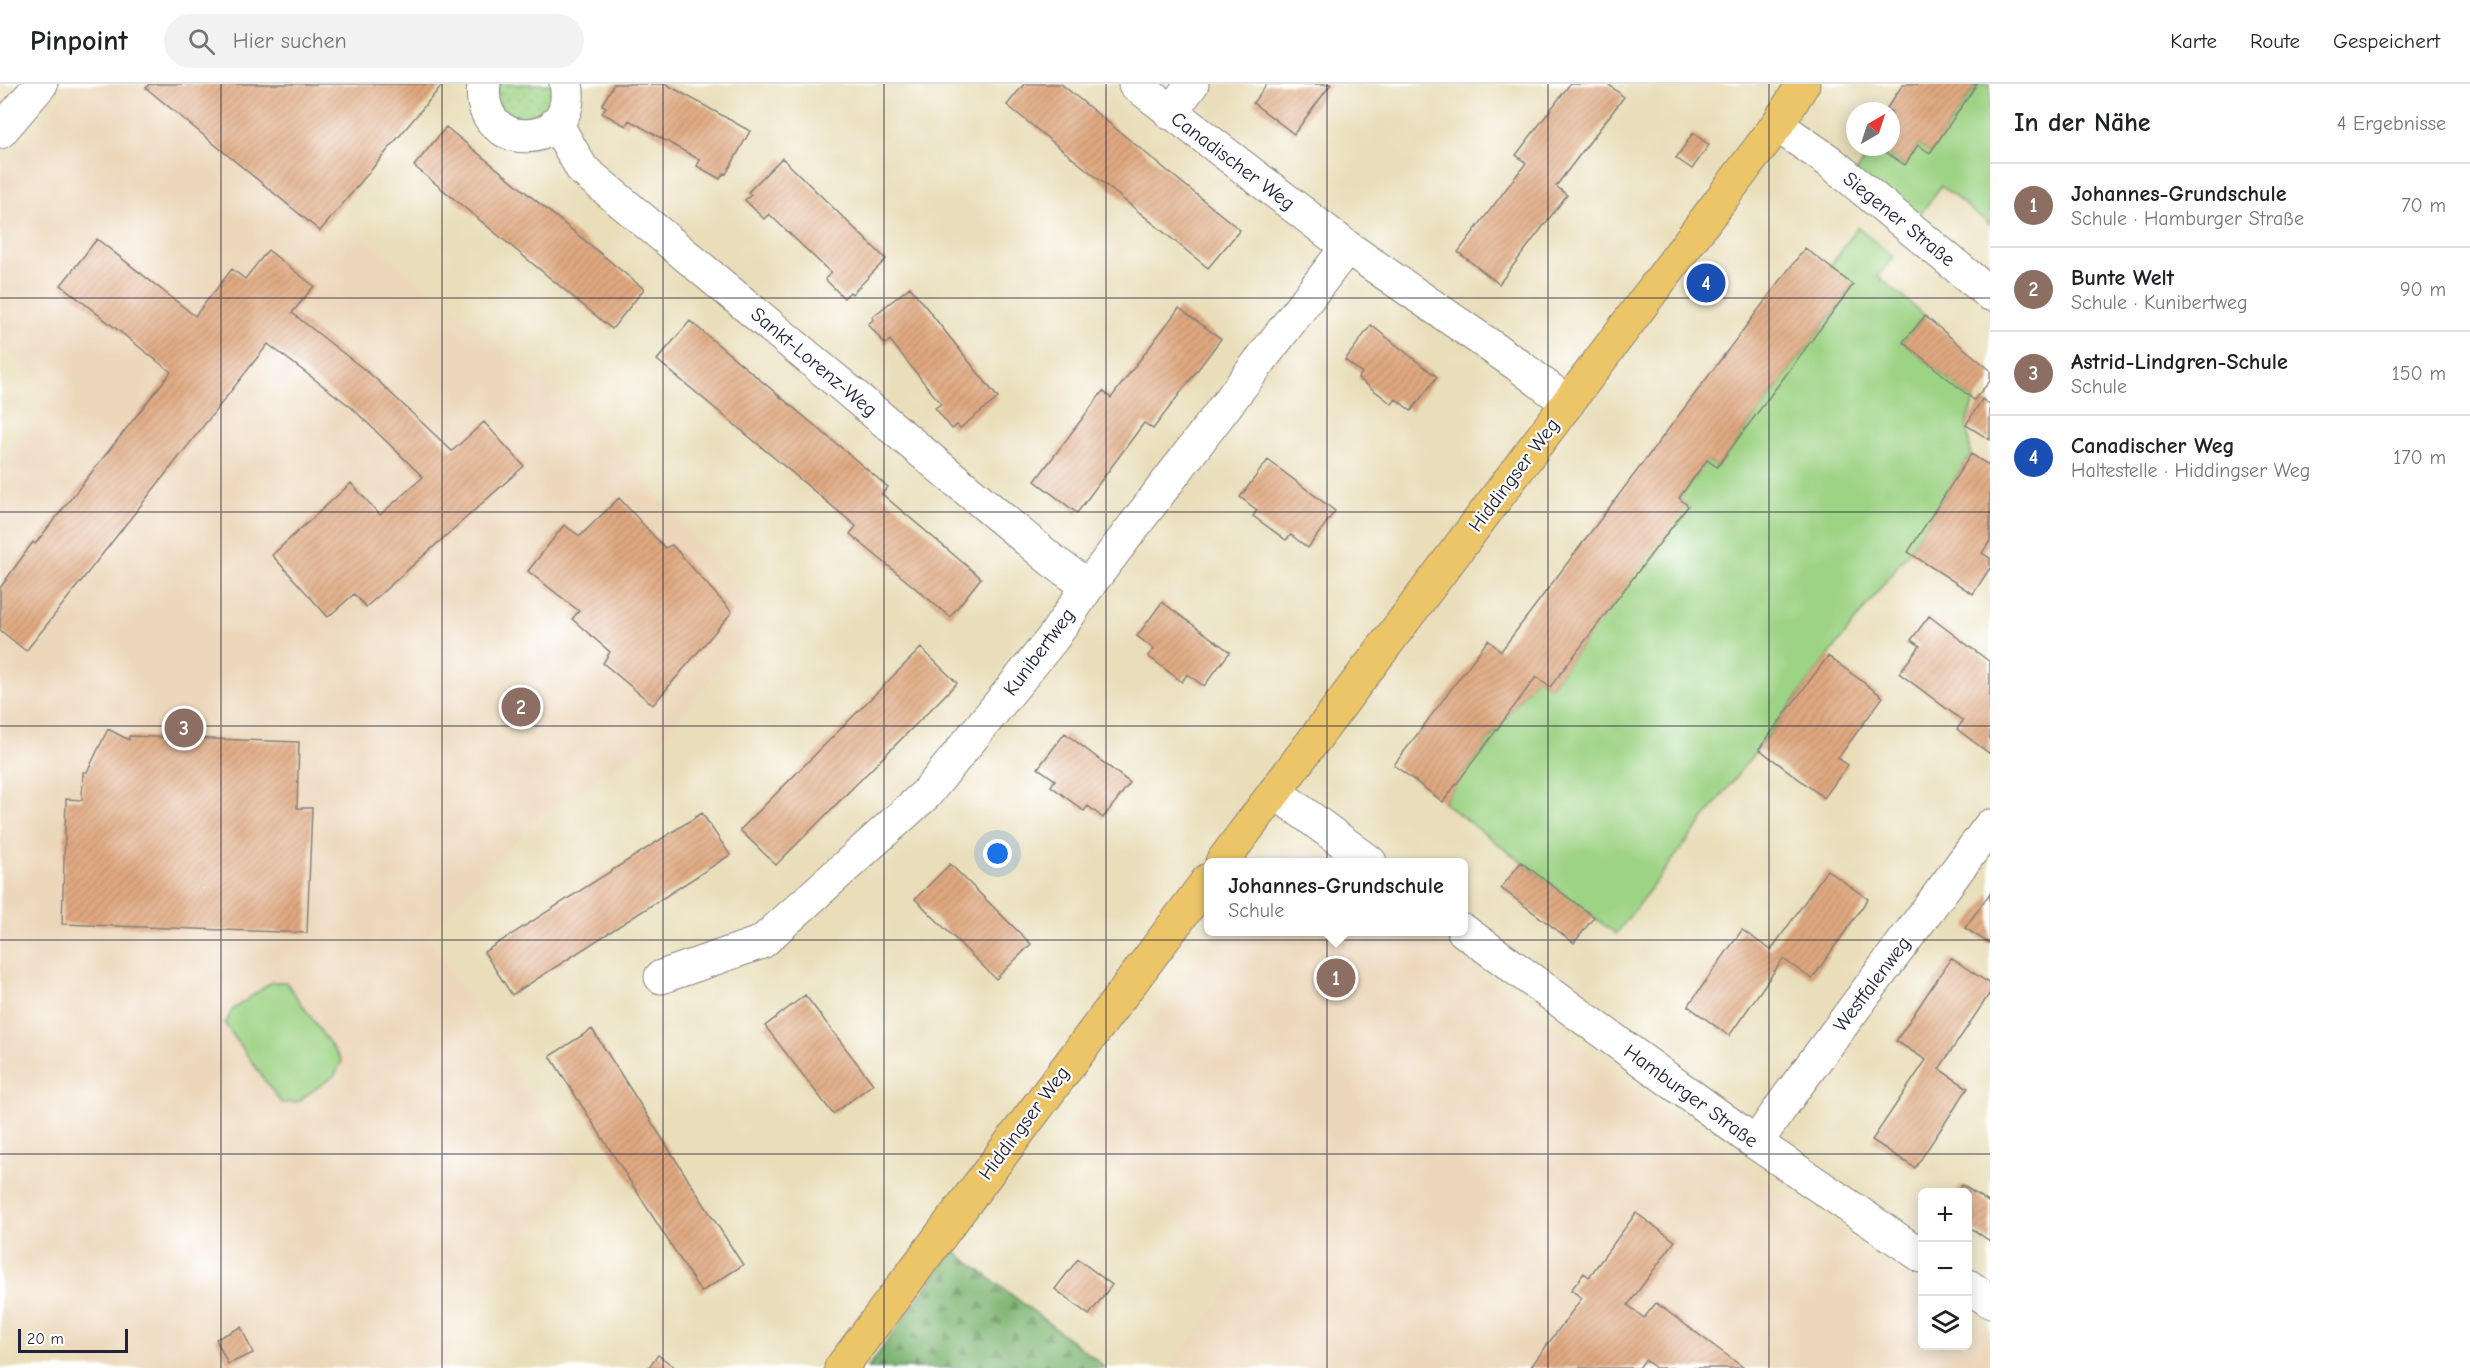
<!DOCTYPE html>
<html lang="de">
<head>
<meta charset="utf-8">
<style>
	:root { --surface:#fff; --page:#f2f2f2; --text:#202124; --muted:#757577; --line:#e0e0e0; --accent:#c8321e }
	body { margin:0; font-family:"Comic Neue",sans-serif; background:var(--page); color:var(--text) }
	.controls { position:absolute; right:18px; bottom:18px; display:grid; overflow:hidden; border-radius:9px; box-shadow:0 3px 15px #0003 }
	.controls button { width:54px; height:54px; display:grid; place-items:center; padding:0; border:0; border-bottom:2px solid var(--line); background:var(--surface); color:var(--text); font:30px sans-serif }
	.compass { position:absolute; left:1846px; top:18px; width:54px; height:54px; border-radius:50%; background:var(--surface); box-shadow:0 3px 15px #0003; rotate:39deg }
	.scale { position:absolute; left:18px; bottom:15px; width:110px; box-sizing:border-box; padding-left:6px; border:3px solid #22223b; border-top:0; font-size:16px; line-height:21px; white-space:nowrap; color:#22223b; -webkit-text-stroke:4px #fff; paint-order:stroke }
	.you { position:absolute; left:998px; top:770px; width:21px; height:21px; margin:-15px; border:4px solid #fff; border-radius:50%; background:#1a73e8; box-shadow:0 0 0 9px #1a73e833 }
	.badge { display:grid; place-items:center; width:39px; height:39px; border-radius:50%; background:var(--accent); color:#fff; font-size:20px; font-weight:700 }
	.pin { position:absolute; translate:-50% -50%; border:3px solid #fff; box-shadow:0 2px 6px #0006 }
	.popup { position:absolute; left:1204px; top:774px; width:264px; height:78px; box-sizing:border-box; display:grid; place-content:center; border-radius:9px; background:var(--surface); filter:drop-shadow(0 2px 4px #0005); font-size:20px; white-space:nowrap; color:var(--muted) }
	.popup b { font-size:22px; color:var(--text) }
	.popup::after { content:''; position:absolute; left:50%; top:100%; margin-left:-12px; border:12px solid transparent; border-top-color:var(--surface) }
	.list { margin:0; padding:0; list-style:none }
	h2 { display:flex; justify-content:space-between; align-items:center; height:78px; margin:0; padding:0 24px; font-size:26px }
	h2 small { font-size:20px; font-weight:400; color:var(--muted) }
	.list li { display:grid; grid-template-columns:39px 1fr auto; gap:18px; align-items:center; box-sizing:border-box; height:84px; padding:0 24px; border-top:2px solid var(--line) }
	.list b { display:block; font-size:22px; white-space:nowrap }
	.list p { margin:0; font-size:20px; white-space:nowrap; color:var(--muted) }
	.list em { font-size:20px; font-style:normal; color:var(--muted) }
	.icon { flex:none; width:33px; height:33px; fill:none; stroke:currentColor; stroke-width:2; stroke-linecap:round; stroke-linejoin:round }
	.map { position:relative; flex:none; width:1990px; height:1284px; overflow:hidden }
	header { display:flex; align-items:center; gap:36px; box-sizing:border-box; height:84px; padding:0 30px; background:var(--surface); border-bottom:2px solid var(--line) }
	header strong { font-size:28px }
	nav { display:flex; gap:33px; margin-inline-start:auto; font-size:21px }
	.search { width:420px; height:54px; background:var(--page); display:flex; align-items:center; gap:15px; box-sizing:border-box; padding:0 21px; border-radius:33px; color:var(--muted); font-size:22px }
	main { display:flex }
	aside { flex:1; background:var(--surface) }
	.map>svg:first-child { display:block }
	.built { fill:#ecd7ba }
	.grass { fill:url(#grass-dots); stroke:#607a60; stroke-width:1.5 }
	.forest { fill:url(#forest-firs); stroke:#506c56; stroke-width:1.5 }
	.garden { fill:#9dd384; stroke:#607a60; stroke-width:1.5 }
	.building { fill:url(#building-hatch) }
	.lines { fill:none; stroke-linecap:round; stroke-linejoin:round }
	.minor-casing { stroke:#86807a; stroke-width:35 }
	.major-casing { stroke:#86807a; stroke-width:35 }
	.minor { stroke:#fff; stroke-width:33 }
	.major { stroke:#edc569; stroke-width:33 }
	.grid { fill:none; stroke:#22223b; stroke-width:1.5; stroke-opacity:0.55 }
	.labels { text-anchor:middle; dominant-baseline:central; stroke-width:4.5; stroke-linejoin:round; paint-order:stroke }
	.street-label { font-size:20px; fill:#22223b; stroke:#fff }
</style>
</head>
<body>
<header>
<strong>Pinpoint</strong>
<div class="search"><svg class="icon" aria-label="search" viewBox="0 0 24 24"><circle cx="10" cy="10" r="6"/><path d="M15 15l6 6"/></svg>Hier suchen</div>
<nav><a>Karte</a><a>Route</a><a>Gespeichert</a></nav>
</header>
<main>
<div class="map">
<svg width="1990" height="1284" viewBox="0 0 1990 1284">
	<defs>
		<pattern id="grass-dots" width="8" height="8" patternUnits="userSpaceOnUse" patternTransform="scale(1.5)"><rect width="8" height="8" fill="#9dd384"/><path d="M2 2h.1M6 6h.1" fill="none" stroke="#87b573" stroke-width="1.8" stroke-linecap="round"/></pattern>
		<pattern id="forest-firs" width="22" height="20" patternUnits="userSpaceOnUse" patternTransform="scale(1.5)"><rect width="22" height="20" fill="#7eb572"/><path d="M5 1l3.5 6h-7zM16 11l3.5 6h-7z" fill="#67935f"/></pattern>
		<pattern id="building-hatch" width="6" height="6" patternUnits="userSpaceOnUse" patternTransform="scale(1.5)"><rect width="6" height="6" fill="#dfa87f"/><path d="M-1 1l2-2M0 6l6-6M5 7l2-2" fill="none" stroke="#bf906f"/></pattern>
	</defs>
	<rect width="100%" height="100%" fill="#fff"/>
	<filter id="ink" filterUnits="userSpaceOnUse"><feTurbulence type="fractalNoise" baseFrequency=".0167" numOctaves="2"/><feDisplacementMap in="SourceGraphic" scale="12" xChannelSelector="R" yChannelSelector="G"/><feConvolveMatrix kernelMatrix="1 2 1 2 8 2 1 2 1" color-interpolation-filters="sRGB"/></filter>
	<filter id="wash" filterUnits="userSpaceOnUse"><feTurbulence type="fractalNoise" baseFrequency=".008" numOctaves="4" result="noise"/><feDisplacementMap in="SourceGraphic" scale="24" xChannelSelector="R" yChannelSelector="G"/><feGaussianBlur stdDeviation="1.35" result="paint"/><feColorMatrix in="noise" values="0 0 0 0 0 0 0 0 0 0 0 0 0 0 0 0 0 1.4 0 .05"/><feComposite in="paint" operator="in"/></filter>
	<g filter="url(#wash)">
		<rect width="100%" height="100%" fill="#e9deb9"/>
		<path class="built" d="M 73,0 L 141,0 L 212,56 L 320,147 L 332,159 L 348,140 L 587,331 L 745,510 L 756,543 L 663,653 L 541,730 L 428,853 L 583,1093 L 528,1153 L 440,1284 L 89,1284 L 71,1269 L 0,1252 L 0,380 L 56,310 L 0,259 L 0,88 Z
			M 1309,760 L 1334,778 L 1273,778 L 1286,762 Z
			M 1220,848 L 1426,848 L 1664,1026 L 1922,1205 L 1922,1262 L 1968,1262 L 1968,1234 L 1990,1249 L 1990,1284 L 1170,1284 L 1242,1187 L 1068,1046 Z"/>
		<path class="grass" d="M 497,0 L 553,0 L 551,25 L 528,40 L 500,26 Z"/>
		<path class="forest" d="M 953,1166 L 1098,1277 L 1104,1284 L 868,1284 Z"/>
		<path class="garden" d="M 1977,0 L 1990,0 L 1990,141 L 1941,102 L 1914,139 L 1854,91 L 1874,63 L 1878,63 L 1904,81 L 1918,61 L 1930,69 Z
			M 1858,143 L 1893,173 L 1878,192 L 1925,232 L 1903,258 L 1974,316 L 1966,341 L 1971,370 L 1908,468 L 1616,850 L 1443,718 L 1536,593 L 1550,603 L 1687,422 L 1679,414 L 1707,376 L 1717,383 L 1853,202 L 1829,184 Z
			M 272,898 L 286,898 L 342,977 L 335,991 L 297,1018 L 281,1019 L 225,940 L 232,926 Z"/>
		<g id="blocks">
			<path class="building" d="M 149,0 L 443,0 L 320,147 L 146,4 Z
				M 614,0 L 666,0 L 750,47 L 726,90 L 724,89 L 720,95 L 697,82 L 700,76 L 629,36 L 626,42 L 602,29 L 606,23 L 602,21 Z
				M 1024,0 L 1061,0 L 1240,146 L 1208,184 L 1007,21 Z
				M 1267,0 L 1331,0 L 1294,50 L 1253,19 Z
				M 1570,0 L 1608,0 L 1624,13 L 1556,102 L 1567,111 L 1499,200 L 1458,168 L 1526,79 L 1516,71 Z
				M 1903,0 L 1977,0 L 1930,69 L 1918,61 L 1905,81 L 1878,63 L 1891,63 L 1891,27 L 1885,27 Z
				M 446,43 L 644,205 L 612,245 L 414,82 Z
				M 1693,49 L 1709,61 L 1692,85 L 1676,74 Z
				M 782,74 L 886,175 L 852,210 L 850,208 L 844,214 L 825,195 L 831,189 L 769,130 L 764,135 L 745,116 L 751,111 L 748,108 Z
				M 97,155 L 195,232 L 232,185 L 245,195 L 268,166 L 314,202 L 292,229 L 375,294 L 452,367 L 484,338 L 524,382 L 366,523 L 354,510 L 328,533 L 272,471 L 351,399 L 380,431 L 423,393 L 351,323 L 268,260 L 26,567 L 0,546 L 0,504 L 33,458 L 35,460 L 171,288 L 61,201 Z
				M 1805,164 L 1853,201 L 1717,383 L 1707,376 L 1679,414 L 1688,422 L 1550,603 L 1536,593 L 1443,718 L 1394,681 L 1488,556 L 1501,567 Z
				M 910,203 L 998,314 L 960,344 L 957,341 L 952,345 L 935,324 L 941,320 L 890,256 L 885,260 L 868,240 L 874,235 L 872,233 Z
				M 1179,224 L 1221,255 L 1153,345 L 1144,339 L 1077,429 L 1035,397 L 1103,307 L 1111,314 Z
				M 1925,232 L 1990,286 L 1990,297 L 1974,316 L 1903,258 Z
				M 690,237 L 888,403 L 882,410 L 981,494 L 950,533 L 850,450 L 856,442 L 657,276 Z
				M 1371,241 L 1437,293 L 1411,327 L 1396,315 L 1392,320 L 1358,294 L 1362,289 L 1345,276 Z
				M 1982,315 L 1990,321 L 1990,356 L 1966,341 Z
				M 1971,370 L 1990,382 L 1990,457 L 1982,469 L 1990,474 L 1990,484 L 1973,510 L 1908,468 Z
				M 1268,376 L 1335,427 L 1308,464 L 1291,451 L 1286,456 L 1253,432 L 1257,426 L 1240,413 Z
				M 619,414 L 665,464 L 672,461 L 732,528 L 653,621 L 603,579 L 610,568 L 572,535 L 579,527 L 528,487 L 564,441 L 580,452 Z
				M 1162,518 L 1230,568 L 1204,602 L 1187,590 L 1182,598 L 1148,572 L 1154,565 L 1137,552 Z
				M 1929,532 L 1990,578 L 1990,670 L 1957,645 L 1963,637 L 1899,589 L 1920,562 L 1911,556 Z
				M 921,564 L 957,599 L 776,781 L 740,746 Z
				M 1828,572 L 1883,613 L 1838,674 L 1848,681 L 1824,714 L 1759,665 Z
				M 108,645 L 129,656 L 129,652 L 299,658 L 297,724 L 312,724 L 307,849 L 62,840 L 66,715 L 82,716 L 83,688 L 87,688 Z
				M 1065,649 L 1130,699 L 1103,734 L 1088,722 L 1084,727 L 1051,702 L 1055,696 L 1038,684 Z
				M 702,729 L 730,771 L 512,911 L 484,868 Z
				M 1521,778 L 1594,833 L 1574,859 L 1501,804 Z
				M 950,780 L 1031,860 L 996,895 L 915,815 Z
				M 1827,786 L 1868,815 L 1812,895 L 1783,875 L 1729,952 L 1688,922 L 1742,846 L 1771,866 Z
				M 1990,809 L 1990,860 L 1965,844 Z
				M 1951,874 L 1990,900 L 1990,909 L 1939,985 L 1968,1004 L 1915,1084 L 1872,1056 L 1926,976 L 1896,957 Z
				M 805,911 L 873,1000 L 833,1030 L 765,942 Z
				M 592,945 L 743,1181 L 701,1208 L 550,972 Z
				M 1962,1101 L 1990,1119 L 1990,1157 L 1968,1142 L 1968,1108 L 1956,1108 Z
				M 1636,1129 L 1675,1157 L 1628,1221 L 1644,1234 L 1656,1219 L 1744,1284 L 1656,1284 L 1645,1276 L 1639,1284 L 1530,1284 L 1582,1214 L 1571,1206 L 1584,1189 L 1589,1193 Z
				M 1078,1175 L 1112,1201 L 1089,1231 L 1055,1205 Z
				M 241,1243 L 253,1269 L 228,1280 L 216,1255 Z
				M 658,1271 L 676,1284 L 648,1284 Z"/>
		</g>
	</g>
	<g filter="url(#ink)">
		<use href="#blocks" fill-opacity="0" stroke="#86807a" stroke-width="1.5"/>
		<g class="lines">
			<g class="minor-casing">
				<path id="minor" d="M 484,0 C 475,71 579,67 566,0
					M 1135,0 L 1347,163 L 1518,281 L 1568,319
					M 1170,29 L 1192,0
					M 556,39 L 582,85 L 1054,478 L 1088,502
					M 1777,41 L 1829,77 L 1990,210
					M 0,48 L 41,0
					M 1275,708 L 1370,778
					M 1464,847 L 1756,1059 L 1922,1172
					M 661,893 L 762,858 L 926,710 L 1053,554 L 1088,502 L 1347,163
					M 1756,1059 L 1791,1009 L 1990,742
					M 1968,1202 L 1990,1217"/>
			</g>
			<g class="major-casing">
				<path id="major" d="M 1222,778 L 1777,41 L 1803,0
					M 841,1284 L 1208,796"/>
			</g>
			<use href="#minor" class="minor"/>
			<use href="#major" class="major"/>
		</g>
	</g>
	<path class="grid" d="M 221,0 L 221,1284M 442,0 L 442,1284M 663,0 L 663,1284M 884,0 L 884,1284M 1106,0 L 1106,1284M 1327,0 L 1327,1284M 1548,0 L 1548,1284M 1769,0 L 1769,1284M 0,214 L 1990,214M 0,428 L 1990,428M 0,642 L 1990,642M 0,856 L 1990,856M 0,1070 L 1990,1070"/>
	<g class="labels">
		<g class="street-label">
			<text transform="translate(1233 77) rotate(37)">Canadischer Weg</text>
			<text transform="translate(1899 135) rotate(39)">Siegener Straße</text>
			<text transform="translate(814 278) rotate(40)">Sankt-Lorenz-Weg</text>
			<text transform="translate(1514 391) rotate(-53)">Hiddingser Weg</text>
			<text transform="translate(1039 568) rotate(-53)">Kunibertweg</text>
			<text transform="translate(1872 900) rotate(-53)">Westfalenweg</text>
			<text transform="translate(1691 1012) rotate(36)">Hamburger Straße</text>
			<text transform="translate(1024 1039) rotate(-53)">Hiddingser Weg</text>
		</g>
	</g>
</svg>
<div class="controls">
<button>+</button>
<button>−</button>
<button><svg class="icon" aria-label="layers" viewBox="0 0 24 24"><path d="M12 4l9 5-9 5-9-5zM3 14l9 5 9-5"/></svg></button>
</div>
<svg class="compass" viewBox="-18 -18 36 36"><path d="M0-13l5 13h-10z" fill="#e53935"/><path d="M0 13l5-13h-10z" fill="#757577"/></svg>
<div class="scale">20 m</div>
<div class="you"></div>
<div class="pin badge" style="left:1336px;top:894px;background:#8d6e63">1</div>
<div class="popup"><b>Johannes-Grundschule</b>Schule</div>
<div class="pin badge" style="left:521px;top:623px;background:#8d6e63">2</div>
<div class="pin badge" style="left:184px;top:644px;background:#8d6e63">3</div>
<div class="pin badge" style="left:1706px;top:199px;background:#1a4fb4">4</div>
</div>
<aside>
<h2>In der Nähe<small>4 Ergebnisse</small></h2>
<ul class="list">
<li><span class="badge" style="background:#8d6e63">1</span><div><b>Johannes-Grundschule</b><p>Schule · Hamburger Straße</p></div><em>70 m</em></li>
<li><span class="badge" style="background:#8d6e63">2</span><div><b>Bunte Welt</b><p>Schule · Kunibertweg</p></div><em>90 m</em></li>
<li><span class="badge" style="background:#8d6e63">3</span><div><b>Astrid-Lindgren-Schule</b><p>Schule</p></div><em>150 m</em></li>
<li><span class="badge" style="background:#1a4fb4">4</span><div><b>Canadischer Weg</b><p>Haltestelle · Hiddingser Weg</p></div><em>170 m</em></li>
</ul>
</aside>
</main>
</body>
</html>
